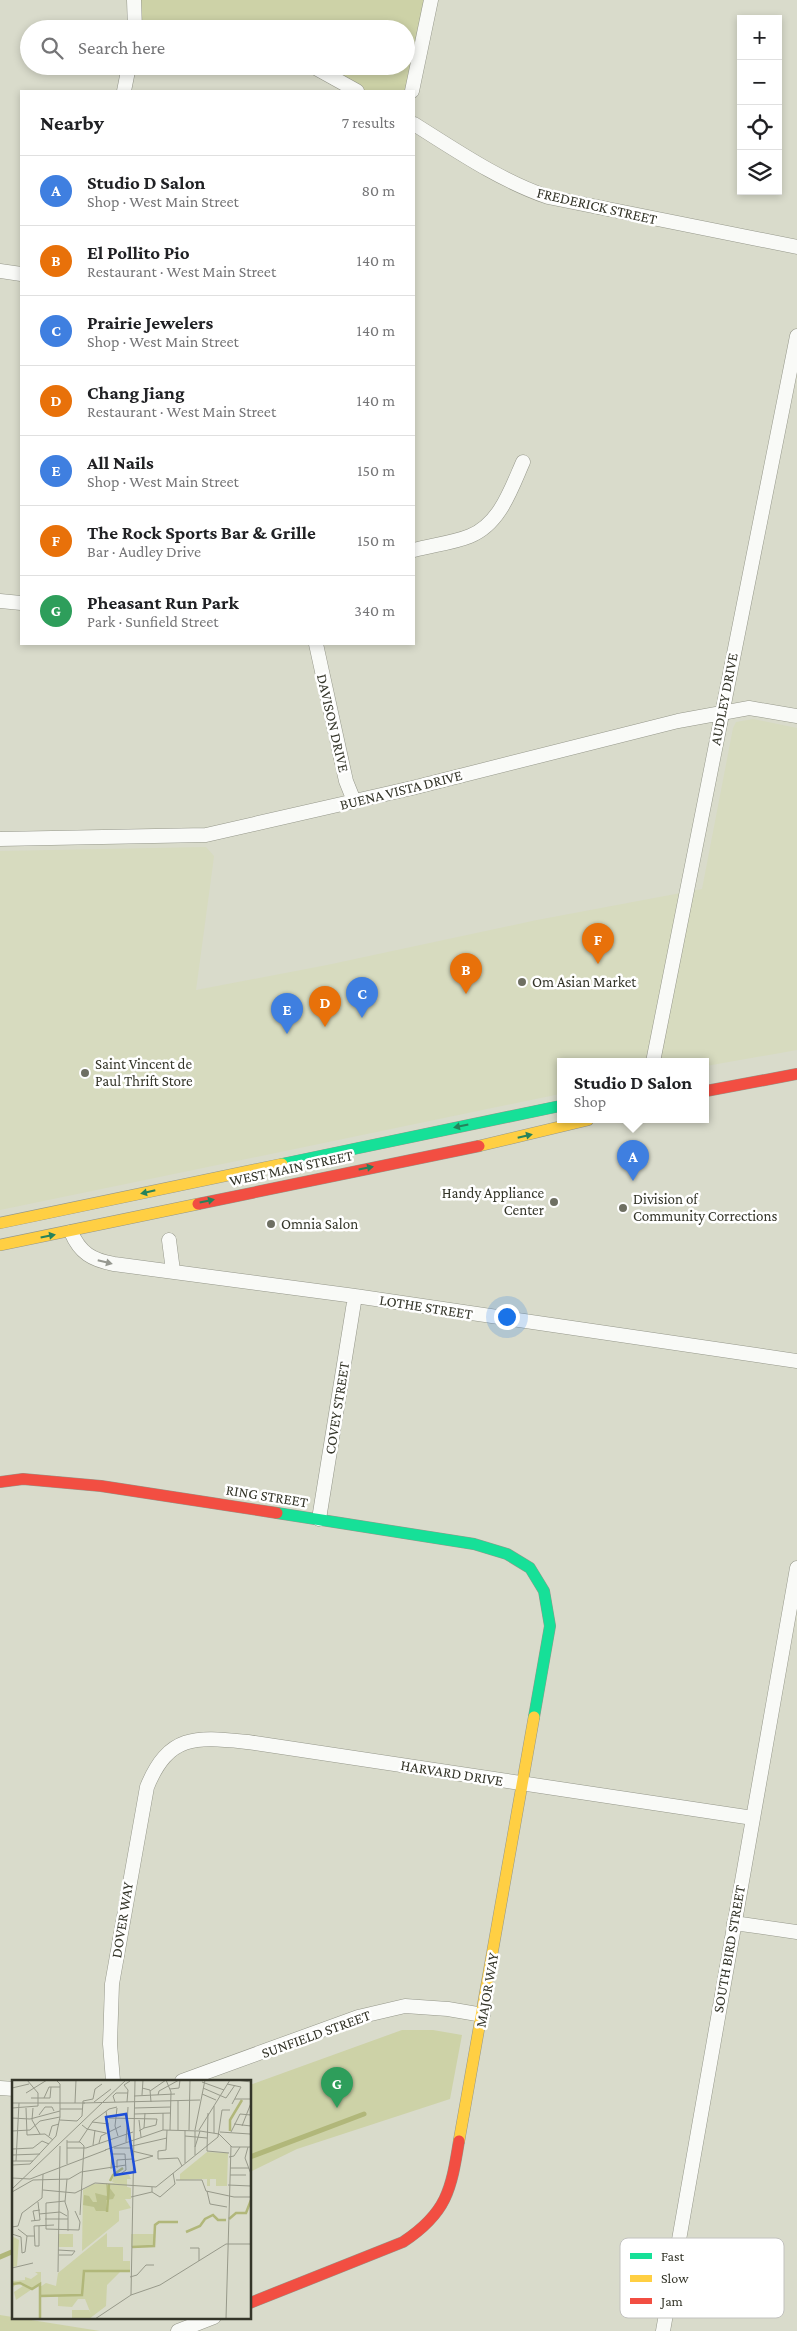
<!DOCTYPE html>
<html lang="en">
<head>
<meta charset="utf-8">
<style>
	:root { --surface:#fff; --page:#f2f2f2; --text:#202124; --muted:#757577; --line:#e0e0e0; --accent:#6e6f62 }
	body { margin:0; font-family:"Crimson Pro",serif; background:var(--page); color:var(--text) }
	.controls { position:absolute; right:15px; top:15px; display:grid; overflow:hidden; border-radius:0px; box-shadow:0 2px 8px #0003 }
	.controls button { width:45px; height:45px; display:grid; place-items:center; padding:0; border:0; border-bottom:1px solid var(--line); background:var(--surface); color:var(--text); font:25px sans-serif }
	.you { position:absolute; left:506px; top:1316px; width:18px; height:18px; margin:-12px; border:4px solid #fff; border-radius:50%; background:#1a73e8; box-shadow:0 0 0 8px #1a73e833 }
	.badge { display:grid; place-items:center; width:32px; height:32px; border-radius:50%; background:var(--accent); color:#fff; font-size:16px; font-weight:700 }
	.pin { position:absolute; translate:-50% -41px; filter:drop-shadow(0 1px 2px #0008) }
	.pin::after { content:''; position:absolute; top:26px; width:18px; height:15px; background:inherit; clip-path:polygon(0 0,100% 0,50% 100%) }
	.popup { position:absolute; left:557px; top:1058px; width:152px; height:65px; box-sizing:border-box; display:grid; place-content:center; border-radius:0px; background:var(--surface); filter:drop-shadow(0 1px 4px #0005); font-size:16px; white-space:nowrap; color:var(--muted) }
	.popup b { font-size:19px; color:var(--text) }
	.popup::after { content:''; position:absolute; left:50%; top:100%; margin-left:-10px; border:10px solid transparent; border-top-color:var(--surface) }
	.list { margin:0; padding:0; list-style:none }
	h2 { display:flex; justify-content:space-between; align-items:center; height:65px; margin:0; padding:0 20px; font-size:21px }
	h2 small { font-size:16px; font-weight:400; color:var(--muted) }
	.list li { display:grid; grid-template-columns:32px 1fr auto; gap:15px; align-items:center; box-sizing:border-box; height:70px; padding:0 20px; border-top:1px solid var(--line) }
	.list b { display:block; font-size:19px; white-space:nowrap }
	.list p { margin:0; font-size:16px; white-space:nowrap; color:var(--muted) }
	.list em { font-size:16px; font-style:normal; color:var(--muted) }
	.icon { flex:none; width:28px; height:28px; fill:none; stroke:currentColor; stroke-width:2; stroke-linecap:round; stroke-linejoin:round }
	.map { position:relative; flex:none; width:797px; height:2331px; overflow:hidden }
	.search { position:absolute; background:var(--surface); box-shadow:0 2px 8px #0003; left:20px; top:20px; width:395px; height:55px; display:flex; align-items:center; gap:12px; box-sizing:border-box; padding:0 18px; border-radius:28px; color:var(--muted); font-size:19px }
	.panel { position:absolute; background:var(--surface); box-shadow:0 2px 8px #0003; left:20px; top:90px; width:395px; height:555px; border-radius:0px }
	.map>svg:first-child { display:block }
	.built { fill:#d7dbbf }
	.green { fill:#cdd2a7 }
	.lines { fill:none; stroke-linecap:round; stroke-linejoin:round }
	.stream { stroke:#b1b77a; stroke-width:5 }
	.street-casing { stroke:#95978a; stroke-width:15 }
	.fast-casing { stroke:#95978a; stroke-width:12 }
	.slow-casing { stroke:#95978a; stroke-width:12 }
	.jam-casing { stroke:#95978a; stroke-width:12 }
	.street { stroke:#f9faf7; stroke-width:14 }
	.fast { stroke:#16e098; stroke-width:11 }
	.slow { stroke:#ffcf43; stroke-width:11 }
	.jam { stroke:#f24e42; stroke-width:11 }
	.oneway { fill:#26825b }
	.oneway2 { fill:#969890 }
	.poi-dot { fill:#6e6f62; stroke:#fff; stroke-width:2 }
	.labels { text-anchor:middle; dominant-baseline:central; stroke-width:5; stroke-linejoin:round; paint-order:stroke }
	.street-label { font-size:15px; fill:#343529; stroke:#fff }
	.poi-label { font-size:15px; fill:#343529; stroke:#fff; text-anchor:start }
	.inset-river { fill:none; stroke:#b1b77a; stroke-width:2.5 }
	.inset-road { fill:none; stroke:#97998a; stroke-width:1 }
	.view { fill:#1d4ed8; fill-opacity:0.15; stroke:#1d4ed8; stroke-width:2.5 }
	.inset-edge { fill:none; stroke:#343529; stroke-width:2.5 }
	.key { fill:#fff; stroke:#c2c2bf; stroke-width:1 }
	.key-label { font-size:14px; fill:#343529 }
</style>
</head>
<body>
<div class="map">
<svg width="797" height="2331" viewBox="0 0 797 2331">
	<rect width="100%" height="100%" fill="#d9dbcb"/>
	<path class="built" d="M 753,719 L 797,728 L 797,1050 L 706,1066 L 706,1062 L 560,1062 L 560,1094 L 0,1210 L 0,851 L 206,847 L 214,856 L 213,864 L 196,990 L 327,965 L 537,920 L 702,889 L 733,728 L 736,722 Z"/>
	<path class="green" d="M 134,0 L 431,0 L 412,91 L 357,91 L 312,66 L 406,66 L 406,29 L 135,29 Z
		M 402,2030 L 433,2030 L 462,2035 L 450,2099 L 297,2149 L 250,2172 L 250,2085 Z
		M 0,2315 L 100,2331 L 0,2331 Z"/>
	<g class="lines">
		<path class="stream" d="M 250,2157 L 364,2114
			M 0,2257 L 14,2251"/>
		<g class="street-casing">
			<path id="street" d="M 134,0 L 135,29
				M 312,66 L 357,91
				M 124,91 L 129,66
				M 412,91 L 431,0
				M 414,124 C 457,151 499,180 548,197 L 797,247
				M 0,271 L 21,274
				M 414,550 C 432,545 453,543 470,536 C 500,524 511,489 523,462
				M 0,601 L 21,603
				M 316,644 L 346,781 L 354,801
				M 0,839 L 206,835 L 412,788 L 678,721 L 749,708 L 797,716
				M 653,1062 L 797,336
				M 71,1232 C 80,1253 92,1260 114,1264 L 355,1296 L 797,1361
				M 169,1240 L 173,1271
				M 319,1519 L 355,1296
				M 734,1923 L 797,1932
				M 113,2081 L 110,2044 L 112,1984 L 147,1787 C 169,1733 197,1737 248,1742 L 753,1818
				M 182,2081 L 358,2017 L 405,2006 L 448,2009 L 483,2015
				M 0,2088 L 14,2089
				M 178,2331 L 214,2317
				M 663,2331 L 797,1568"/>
		</g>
		<g class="fast-casing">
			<path id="fast" d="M 282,1164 L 560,1106
				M 277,1513 L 474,1544 L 507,1554 L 530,1568 L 544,1591 L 550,1626 L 534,1717"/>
		</g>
		<g class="slow-casing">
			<path id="slow" d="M 479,1146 L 588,1120
				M 0,1223 L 282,1164
				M 0,1245 L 198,1204
				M 459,2141 L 534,1717"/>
		</g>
		<g class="jam-casing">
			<path id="jam" d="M 706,1091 L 797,1074
				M 198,1204 L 479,1146
				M 0,1482 L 23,1479 L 101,1486 L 277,1513
				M 250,2303 L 403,2242 C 447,2213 451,2190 459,2141"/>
		</g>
		<use href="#street" class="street"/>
		<use href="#fast" class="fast"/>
		<use href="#slow" class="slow"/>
		<use href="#jam" class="jam"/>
	</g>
	<defs><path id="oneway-solid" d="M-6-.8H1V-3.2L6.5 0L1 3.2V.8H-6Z" transform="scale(1.25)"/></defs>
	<g class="oneway">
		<use href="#oneway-solid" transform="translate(461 1126) rotate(168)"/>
		<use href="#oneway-solid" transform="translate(525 1136) rotate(-13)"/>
		<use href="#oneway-solid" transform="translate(366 1168) rotate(-11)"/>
		<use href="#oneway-solid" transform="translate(148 1192) rotate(167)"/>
		<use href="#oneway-solid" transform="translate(207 1201) rotate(-12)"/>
		<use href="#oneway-solid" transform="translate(48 1236) rotate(-11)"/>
	</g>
	<use class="oneway2" href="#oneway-solid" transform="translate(105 1262) rotate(14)"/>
	<g class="poi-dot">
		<circle cx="522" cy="982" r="5"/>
		<circle cx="85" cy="1073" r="5"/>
		<circle cx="554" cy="1202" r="5"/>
		<circle cx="623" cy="1208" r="5"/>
		<circle cx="271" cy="1224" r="5"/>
	</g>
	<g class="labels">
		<g class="street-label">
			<text transform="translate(597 206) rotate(13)">FREDERICK STREET</text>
			<text transform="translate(724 699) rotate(-79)">AUDLEY DRIVE</text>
			<text transform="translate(333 723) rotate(77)">DAVISON DRIVE</text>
			<text transform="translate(401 790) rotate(-14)">BUENA VISTA DRIVE</text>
			<text transform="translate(291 1168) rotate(-12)">WEST MAIN STREET</text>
			<text transform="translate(426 1307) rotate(9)">LOTHE STREET</text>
			<text transform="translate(337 1408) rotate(-81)">COVEY STREET</text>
			<text transform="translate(267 1496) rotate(9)">RING STREET</text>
			<text transform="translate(452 1773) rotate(9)">HARVARD DRIVE</text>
			<text transform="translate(122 1920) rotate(-81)">DOVER WAY</text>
			<text transform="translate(729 1949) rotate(-80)">SOUTH BIRD STREET</text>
			<text transform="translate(487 1990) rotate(-80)">MAJOR WAY</text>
			<text transform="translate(316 2034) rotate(-20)">SUNFIELD STREET</text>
		</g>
		<g class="poi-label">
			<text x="532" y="982">Om Asian Market</text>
			<text x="95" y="1064">Saint Vincent de<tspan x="95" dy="17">Paul Thrift Store</tspan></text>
			<text x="544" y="1193" text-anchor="end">Handy Appliance<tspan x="544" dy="17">Center</tspan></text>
			<text x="633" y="1199">Division of<tspan x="633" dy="17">Community Corrections</tspan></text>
			<text x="281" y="1224">Omnia Salon</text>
		</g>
	</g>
	<g transform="translate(12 2080)">
		<rect width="239" height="239" fill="#d9dbcb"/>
		<path d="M 195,72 L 216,73 L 215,106 L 204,106 L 204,99 L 198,99 L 198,106 L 195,106 L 195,99 L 168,100 L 168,94 ZM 102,95 L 117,95 L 119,99 L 115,99 L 115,107 L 100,102 ZM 102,103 L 119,108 L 119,119 L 113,119 L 119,128 L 107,131 L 107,141 L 70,171 L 71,110 L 81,104 ZM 95,153 L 95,167 L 111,167 L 111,181 L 118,181 L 118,192 L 108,192 L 95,205 L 94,226 L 77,239 L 60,239 L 60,230 L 77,230 L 79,234 L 73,219 L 66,219 L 60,227 L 46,226 L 46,216 L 28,216 L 28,207 L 34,203 L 44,206 L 46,193 ZM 46,154 L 61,154 L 61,167 L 46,167 ZM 119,154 L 143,154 L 143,166 L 119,167 ZM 0,156 L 7,160 L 5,186 L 0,187 ZM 23,192 L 29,192 L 29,203 L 4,220 L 2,212 L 11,206 L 6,203 L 0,208 L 0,201 L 13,200 L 13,197 L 19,199 L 26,194 Z" fill="#cdd2a7"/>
		<path d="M 94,103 L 103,115 L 101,119 L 94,120 L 94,131 L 84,131 L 82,127 L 71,125 L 72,115 L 77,116 L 81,122 L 85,122 L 83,113 L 95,116 Z" fill="#bac08c"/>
		<path class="inset-river" d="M 218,51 L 218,40 L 230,20M 98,101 L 101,95 L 111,88M 95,132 L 97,104M 217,139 L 224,133 L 234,133 L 239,120M 174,152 L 188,146 L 193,139 L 201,135 L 206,140 L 214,140M 120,167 L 142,166 L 143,145 L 147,142 L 166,142M 1,204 L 8,203 L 20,209 L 28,204 L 28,216M 28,239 L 28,216 L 70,215 L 72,191 L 118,191"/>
		<path class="inset-road" d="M 154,0 L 159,12 L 158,50M 224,0 L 239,2M 190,2 L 212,10M 215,4 L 229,7 L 220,24M 0,8 L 17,4M 130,8 L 138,10 L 139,22M 191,8 L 214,18 L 223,5M 158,9 L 167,8 L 168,0M 138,11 L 154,0M 14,13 L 35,0M 190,14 L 204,20M 130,15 L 131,0M 146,15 L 147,11 L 167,0M 122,16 L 163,14M 19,18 L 38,18 L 39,7M 32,18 L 37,7 L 48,7M 223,19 L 239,19M 82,22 L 99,9M 103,22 L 101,16 L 104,13 L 116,13M 115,22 L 116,10 L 112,5 L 118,1M 0,23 L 73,23M 63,23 L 64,0M 71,23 L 188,20M 202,26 L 202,53M 0,28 L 26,26 L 26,13 L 15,0M 14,28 L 15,55 L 33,54 L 41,60M 21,28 L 20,40 L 28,54M 105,28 L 103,46 L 106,56M 122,28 L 159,27M 48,29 L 70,29M 94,31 L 97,51M 196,33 L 195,71 L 217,73M 122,34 L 159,33M 27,35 L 33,27 L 40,27 L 42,31M 0,38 L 18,39 L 48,31M 97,38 L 145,39 L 144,45 L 132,48M 48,40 L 65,41 L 70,36 L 71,21 L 81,19 L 83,9 L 90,4M 127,40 L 129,57M 80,42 L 97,44M 222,44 L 239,46M 70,45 L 75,49 L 94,53M 230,46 L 239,23M 151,50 L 151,33M 155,50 L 154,70 L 146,71 L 146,79 L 166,78 L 170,86M 166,50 L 166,21M 173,50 L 173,83M 177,50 L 178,0M 183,50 L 193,0M 187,50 L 218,0M 0,51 L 18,50 L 28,41 L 48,37M 127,51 L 132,48 L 133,33M 183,51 L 183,75M 208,52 L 238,54M 219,52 L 228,34 L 239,35M 37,56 L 40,46 L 47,44M 173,56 L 195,58M 55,62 L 68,62 L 72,66 L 68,135M 67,62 L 81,41 L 97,29 L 105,27M 114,62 L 116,27M 87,63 L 89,56 L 109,46M 81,65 L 83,50M 120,66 L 155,58M 183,67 L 188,51M 236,67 L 233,78 L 239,94M 55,68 L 74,68 L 121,52M 102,68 L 120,68M 0,69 L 21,68 L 30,61 L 37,64M 93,70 L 151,50 L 188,51 L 207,54 L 220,67 L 239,67M 0,75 L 28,74M 217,77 L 222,76 L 228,67M 0,81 L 21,81M 4,81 L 7,23M 120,82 L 141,76 L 120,71M 55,84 L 55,60M 0,85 L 18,84 L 44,56 L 48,37 L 48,4 L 44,0M 105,88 L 105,80 L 120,79M 218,88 L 237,88M 99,89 L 100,74 L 113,74 L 114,90 L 107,95M 218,95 L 234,95M 0,98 L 18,99 L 94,70M 55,99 L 53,122 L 56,131M 164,100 L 190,100 L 194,111 L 222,117M 216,105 L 239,106M 140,107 L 140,112 L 148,117 L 163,104 L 161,93M 0,109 L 114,0M 31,110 L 63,113 L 83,103 L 144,107 L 206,57 L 210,30 L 218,30M 195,111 L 198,124 L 215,127M 0,112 L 21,100 L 57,99 L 69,92 L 114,85M 119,117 L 140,112M 222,117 L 239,117M 53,121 L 34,123 L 34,149 L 67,150 L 68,142 L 63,131M 56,131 L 56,151M 27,134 L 48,132 L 55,136M 33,139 L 56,139M 19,141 L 28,140 L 26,122M 23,141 L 21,131 L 28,130M 27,146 L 27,166 L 23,166 L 22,146 L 42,145M 0,147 L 6,146 L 10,133 L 30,118 L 31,94M 6,149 L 15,156 L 22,156M 0,154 L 9,157 L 10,173 L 13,172 L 15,156M 178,168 L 187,168 L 187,181M 46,170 L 63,171M 47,175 L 60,175 L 63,171M 0,188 L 21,183M 46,192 L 48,66M 118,197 L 125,195 L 134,185 L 142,185M 119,215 L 123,0M 83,239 L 119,215 L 148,205 L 214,164 L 239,164M 214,239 L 219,66"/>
		<path class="view" d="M 114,34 L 123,92 L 103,95 L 94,37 Z"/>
		<rect width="239" height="239" class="inset-edge"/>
	</g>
	<rect x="620" y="2238" width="164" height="80" rx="8" class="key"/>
	<rect x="630" y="2253" width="22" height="6" fill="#16e098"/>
	<rect x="630" y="2275" width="22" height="7" fill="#ffcf43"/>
	<rect x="630" y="2298" width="22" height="6" fill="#f24e42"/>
	<g class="key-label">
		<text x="661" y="2261">Fast</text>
		<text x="661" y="2283">Slow</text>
		<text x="661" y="2306">Jam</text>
	</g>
</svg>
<div class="controls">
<button>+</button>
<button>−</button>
<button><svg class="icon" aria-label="locate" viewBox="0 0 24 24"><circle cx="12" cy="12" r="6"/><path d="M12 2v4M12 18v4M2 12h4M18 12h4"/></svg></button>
<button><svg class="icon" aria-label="layers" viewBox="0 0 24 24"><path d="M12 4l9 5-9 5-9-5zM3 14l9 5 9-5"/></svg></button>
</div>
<div class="you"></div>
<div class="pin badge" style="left:633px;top:1181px;background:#3f7fe0">A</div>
<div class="popup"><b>Studio D Salon</b>Shop</div>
<div class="pin badge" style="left:466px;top:994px;background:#e8710a">B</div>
<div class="pin badge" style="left:362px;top:1018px;background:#3f7fe0">C</div>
<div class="pin badge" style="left:325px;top:1027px;background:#e8710a">D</div>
<div class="pin badge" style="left:287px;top:1034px;background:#3f7fe0">E</div>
<div class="pin badge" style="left:598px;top:964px;background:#e8710a">F</div>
<div class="pin badge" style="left:337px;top:2108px;background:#2e9e5b">G</div>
<div class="search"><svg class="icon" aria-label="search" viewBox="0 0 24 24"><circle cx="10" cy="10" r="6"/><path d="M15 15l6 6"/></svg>Search here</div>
<section class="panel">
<h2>Nearby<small>7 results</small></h2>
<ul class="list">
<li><span class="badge" style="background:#3f7fe0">A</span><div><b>Studio D Salon</b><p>Shop · West Main Street</p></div><em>80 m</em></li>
<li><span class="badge" style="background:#e8710a">B</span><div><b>El Pollito Pio</b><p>Restaurant · West Main Street</p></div><em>140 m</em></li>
<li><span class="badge" style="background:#3f7fe0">C</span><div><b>Prairie Jewelers</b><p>Shop · West Main Street</p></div><em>140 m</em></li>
<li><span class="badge" style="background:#e8710a">D</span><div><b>Chang Jiang</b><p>Restaurant · West Main Street</p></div><em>140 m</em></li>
<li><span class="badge" style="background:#3f7fe0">E</span><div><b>All Nails</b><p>Shop · West Main Street</p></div><em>150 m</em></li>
<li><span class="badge" style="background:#e8710a">F</span><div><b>The Rock Sports Bar &amp; Grille</b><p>Bar · Audley Drive</p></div><em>150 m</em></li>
<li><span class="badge" style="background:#2e9e5b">G</span><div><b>Pheasant Run Park</b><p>Park · Sunfield Street</p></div><em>340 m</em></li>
</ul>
</section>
</div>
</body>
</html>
